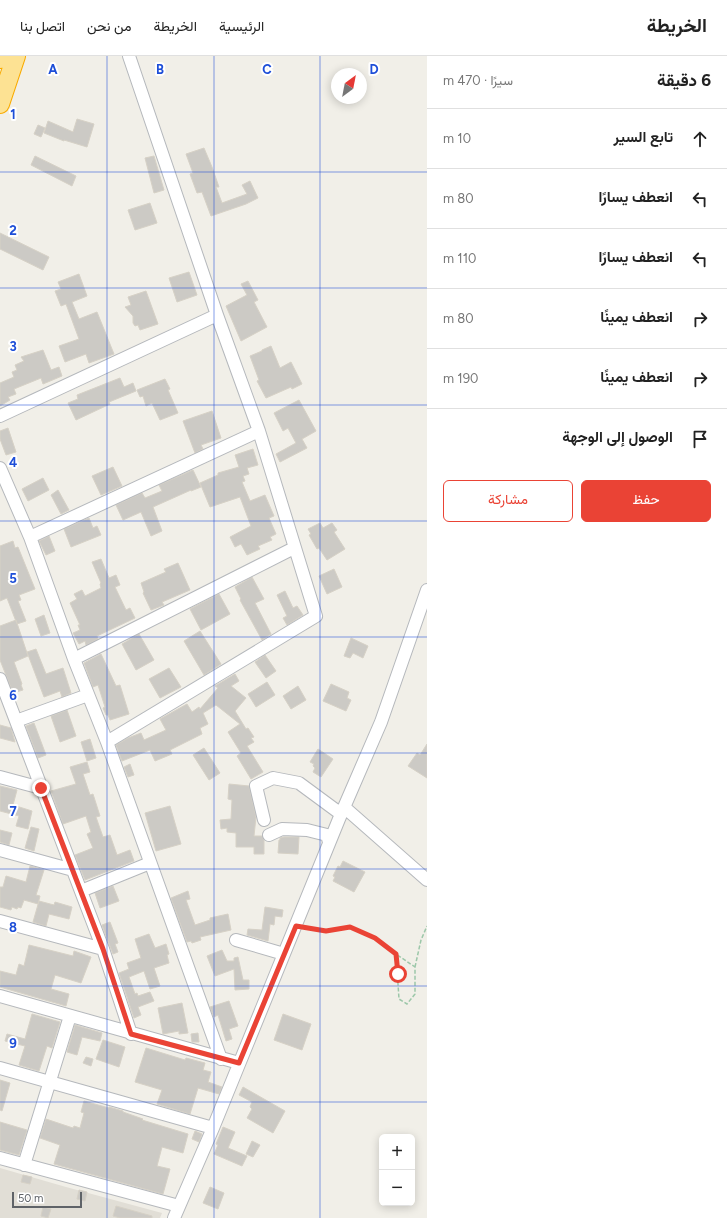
<!DOCTYPE html>
<html lang="ar">
<head>
<meta charset="utf-8">
<style>
	:root { --surface:#fff; --page:#f6f6f6; --text:#222; --muted:#767676; --line:#e0e0e0; --accent:#ea4335 }
	body { margin:0; font-family:Figtree,Vazirmatn,sans-serif; background:var(--page); color:var(--text); direction:rtl }
	.controls { position:absolute; right:12px; bottom:12px; display:grid; overflow:hidden; border-radius:6px; box-shadow:0 2px 10px #0003 }
	.controls button { width:36px; height:36px; display:grid; place-items:center; padding:0; border:0; border-bottom:1px solid var(--line); background:var(--surface); color:var(--text); font:20px sans-serif }
	.compass { position:absolute; left:331px; top:12px; width:36px; height:36px; border-radius:50%; background:var(--surface); box-shadow:0 2px 10px #0003; rotate:32deg }
	.scale { position:absolute; left:12px; bottom:10px; width:70px; box-sizing:border-box; padding-left:4px; border:2px solid #5f6368; border-top:0; font-size:11px; line-height:14px; white-space:nowrap; color:#5f6368; -webkit-text-stroke:3px #fff; paint-order:stroke }
	.stop { position:absolute; width:12px; height:12px; margin:-9px; border:3px solid #ea4335; border-radius:50%; background:#fff }
	.stop.end { background:#ea4335; border-color:#fff; box-shadow:0 1px 4px #0008 }
	.list { margin:0; padding:0; list-style:none }
	h2 { display:flex; justify-content:space-between; align-items:center; height:52px; margin:0; padding:0 16px; font-size:17px }
	h2 small { font-size:13px; font-weight:400; color:var(--muted) }
	.list li { display:grid; grid-template-columns:26px 1fr auto; gap:12px; align-items:center; box-sizing:border-box; height:60px; padding:0 16px; border-top:1px solid var(--line) }
	.list b { display:block; font-size:15px; white-space:nowrap }
	.list em { font-size:13px; font-style:normal; color:var(--muted) }
	.actions { display:flex; gap:8px; padding:12px 16px }
	.actions a { flex:1; padding:9px 0; border:1px solid var(--accent); border-radius:6px; text-align:center; font-size:14px; color:var(--accent) }
	.actions .main { background:var(--accent); color:#fff }
	.icon { flex:none; width:22px; height:22px; fill:none; stroke:currentColor; stroke-width:2; stroke-linecap:round; stroke-linejoin:round }
	.map { position:relative; flex:none; width:427px; height:1162px; overflow:hidden; direction:ltr }
	header { display:flex; align-items:center; gap:24px; box-sizing:border-box; height:56px; padding:0 20px; background:var(--surface); border-bottom:1px solid var(--line) }
	header strong { font-size:19px }
	nav { display:flex; gap:22px; margin-inline-start:auto; font-size:14px }
	main { display:flex }
	aside { flex:1; background:var(--surface) }
	.map>svg:first-child { display:block }
	.education { fill:#e1ded6 }
	.building { fill:#cccac5; stroke:#d6d1c6 }
	.lines { fill:none; stroke-linecap:round; stroke-linejoin:round }
	.minor-casing { stroke:#b5b8bc; stroke-width:14 }
	.highway-casing { stroke:#f9ab00; stroke-width:20 }
	.path { stroke:#9cc7a9; stroke-width:1.5; stroke-dasharray:4 2; stroke-linecap:butt }
	.minor { stroke:#fff; stroke-width:12 }
	.highway { stroke:#fde293; stroke-width:18 }
	.route { stroke:#ea4335; stroke-width:5 }
	.grid { fill:none; stroke:#1d4ed8; stroke-width:1; stroke-opacity:0.55 }
	.grid-label { font-size:13px; text-anchor:middle; font-weight:bold; fill:#1d4ed8; stroke:#fff; stroke-width:4; stroke-linejoin:round; paint-order:stroke }
</style>
</head>
<body>
<header>
<strong>الخريطة</strong>
<nav><a>الرئيسية</a><a>الخريطة</a><a>من نحن</a><a>اتصل بنا</a></nav>
</header>
<main>
<aside>
<h2>6 دقيقة<small>سيرًا · 470 m</small></h2>
<ul class="list">
<li><svg class="icon" aria-label="ahead" viewBox="0 0 24 24"><path d="M12 20V5M6 11l6-6 6 6"/></svg><div><b>تابع السير</b></div><em>10 m</em></li>
<li><svg class="icon" aria-label="left" viewBox="0 0 24 24"><path d="M17 20v-9H6M10 6l-5 5 5 5"/></svg><div><b>انعطف يسارًا</b></div><em>80 m</em></li>
<li><svg class="icon" aria-label="left" viewBox="0 0 24 24"><path d="M17 20v-9H6M10 6l-5 5 5 5"/></svg><div><b>انعطف يسارًا</b></div><em>110 m</em></li>
<li><svg class="icon" aria-label="right" viewBox="0 0 24 24"><path d="M7 20v-9h11M14 6l5 5-5 5"/></svg><div><b>انعطف يمينًا</b></div><em>80 m</em></li>
<li><svg class="icon" aria-label="right" viewBox="0 0 24 24"><path d="M7 20v-9h11M14 6l5 5-5 5"/></svg><div><b>انعطف يمينًا</b></div><em>190 m</em></li>
<li><svg class="icon" aria-label="arrive" viewBox="0 0 24 24"><path d="M6 21V4h12l-3 4 3 4H6"/></svg><div><b>الوصول إلى الوجهة</b></div></li>
</ul>
<div class="actions"><a class="main">حفظ</a><a>مشاركة</a></div>
</aside>
<div class="map">
<svg width="427" height="1162" viewBox="0 0 427 1162">
	<rect width="100%" height="100%" fill="#f1efe8"/>
	<path class="education" d="M 0,1112 L 66,1131 L 162,1157 L 160,1162 L 0,1162 Z"/>
	<path class="building" d="M 77,63 L 94,68 L 87,91 L 64,84 L 64,85 L 44,77 L 48,65 L 73,76 Z
		M 38,69 L 45,72 L 41,81 L 34,78 Z
		M 204,92 L 212,111 L 219,131 L 216,131 L 222,147 L 247,138 L 242,129 L 250,125 L 258,142 L 246,148 L 211,160 L 202,136 L 197,137 L 190,118 L 193,117 L 186,98 Z
		M 35,100 L 76,120 L 72,130 L 31,109 Z
		M 154,100 L 164,134 L 154,137 L 145,102 Z
		M 150,147 L 157,167 L 135,174 L 128,154 Z
		M 0,177 L 49,201 L 43,214 L 0,193 Z
		M 189,216 L 197,239 L 177,246 L 169,222 Z
		M 79,218 L 87,240 L 72,246 L 79,263 L 97,256 L 114,298 L 89,307 L 86,298 L 65,306 L 59,290 L 79,283 L 66,248 L 61,250 L 55,235 L 61,233 L 58,226 Z
		M 248,225 L 258,244 L 254,246 L 267,271 L 241,285 L 226,250 L 247,239 L 241,228 Z
		M 146,235 L 158,268 L 140,274 L 138,269 L 135,270 L 133,267 L 133,260 L 125,251 L 131,249 L 128,241 Z
		M 271,290 L 280,312 L 291,306 L 302,328 L 292,333 L 291,331 L 266,342 L 257,325 L 259,324 L 250,300 L 262,295 L 262,294 Z
		M 43,294 L 51,314 L 59,311 L 62,320 L 43,328 L 41,322 L 14,333 L 16,338 L 8,341 L 10,344 L 0,350 L 0,327 L 14,321 L 12,316 L 17,314 L 15,309 L 24,305 L 21,301 Z
		M 120,322 L 124,331 L 133,327 L 136,335 L 109,346 L 110,348 L 76,364 L 68,347 L 78,343 L 77,339 Z
		M 165,323 L 170,333 L 168,334 L 178,357 L 160,364 L 152,347 L 146,350 L 143,340 L 140,341 L 137,334 Z
		M 299,344 L 316,375 L 302,383 L 307,392 L 280,406 L 276,398 L 296,387 L 288,372 L 283,375 L 274,357 Z
		M 212,355 L 221,382 L 201,389 L 203,393 L 195,397 L 183,365 Z
		M 8,372 L 16,396 L 6,399 L 0,383 L 0,375 Z
		M 253,393 L 258,409 L 247,412 L 249,418 L 243,420 L 245,425 L 242,426 L 250,445 L 265,439 L 274,460 L 269,462 L 276,478 L 270,481 L 272,484 L 258,490 L 260,493 L 247,499 L 241,488 L 235,491 L 230,481 L 251,470 L 240,441 L 210,451 L 200,427 L 218,419 L 218,417 L 239,411 L 235,399 Z
		M 113,411 L 122,430 L 101,439 L 92,420 Z
		M 193,414 L 201,431 L 191,435 L 191,434 L 153,451 L 162,475 L 151,480 L 141,456 L 123,464 L 116,449 L 142,437 L 145,442 L 162,435 L 159,429 Z
		M 43,422 L 49,434 L 28,445 L 22,433 Z
		M 58,434 L 69,454 L 61,458 L 51,439 Z
		M 89,462 L 93,472 L 97,470 L 101,479 L 71,491 L 64,473 Z
		M 320,467 L 323,472 L 332,467 L 337,474 L 334,476 L 345,493 L 327,504 L 319,492 L 317,493 L 309,479 L 311,478 L 308,473 Z
		M 49,480 L 55,495 L 46,499 L 39,485 Z
		M 13,485 L 15,492 L 18,491 L 35,533 L 19,539 L 21,544 L 18,545 L 26,565 L 17,568 L 7,542 L 0,545 L 0,490 Z
		M 101,503 L 109,522 L 116,519 L 120,529 L 115,531 L 126,554 L 130,552 L 135,562 L 97,580 L 98,583 L 86,589 L 85,585 L 79,588 L 73,577 L 80,574 L 78,569 L 80,569 L 70,547 L 77,543 L 74,538 L 82,534 L 85,540 L 101,532 L 100,528 L 101,527 L 92,506 Z
		M 178,507 L 190,534 L 162,546 L 164,549 L 151,554 L 143,537 L 144,536 L 141,527 L 166,516 L 164,513 Z
		M 334,513 L 342,531 L 327,538 L 319,520 Z
		M 252,521 L 264,543 L 255,547 L 271,578 L 262,584 L 240,544 L 241,543 L 235,531 Z
		M 285,535 L 293,552 L 297,550 L 303,559 L 287,569 L 283,562 L 287,560 L 277,539 Z
		M 219,538 L 230,558 L 201,574 L 190,553 Z
		M 44,559 L 50,577 L 41,580 L 35,563 Z
		M 16,564 L 28,600 L 14,606 L 22,628 L 21,629 L 23,634 L 13,637 L 0,604 L 0,570 Z
		M 200,575 L 221,608 L 204,619 L 184,585 Z
		M 139,578 L 154,604 L 136,614 L 122,588 Z
		M 351,582 L 368,590 L 363,602 L 353,597 L 350,602 L 344,600 Z
		M 36,593 L 46,618 L 63,612 L 71,637 L 62,641 L 60,635 L 44,641 L 27,596 Z
		M 101,598 L 116,630 L 120,629 L 129,658 L 110,664 L 108,659 L 106,659 L 103,652 L 105,651 L 98,629 L 93,631 L 84,607 Z
		M 265,599 L 276,615 L 266,622 L 255,606 Z
		M 169,612 L 181,631 L 160,642 L 149,623 Z
		M 235,618 L 239,625 L 231,630 L 246,642 L 235,655 L 246,673 L 248,672 L 254,681 L 251,682 L 254,686 L 247,690 L 263,716 L 251,723 L 237,700 L 241,697 L 228,676 L 240,668 L 216,649 L 203,657 L 208,668 L 200,672 L 202,678 L 170,694 L 172,698 L 155,705 L 150,694 L 122,705 L 116,689 L 128,682 L 141,677 L 144,684 L 166,674 L 160,663 L 187,648 L 192,656 L 199,651 L 200,653 L 218,632 L 215,630 Z
		M 267,626 L 275,639 L 256,651 L 248,638 Z
		M 331,628 L 349,636 L 347,642 L 351,644 L 346,655 L 323,645 Z
		M 298,630 L 306,644 L 291,653 L 283,640 Z
		M 67,654 L 76,680 L 60,686 L 51,660 Z
		M 34,667 L 46,699 L 38,702 L 26,670 Z
		M 0,669 L 11,672 L 15,686 L 0,682 Z
		M 90,683 L 96,702 L 87,705 L 81,686 Z
		M 427,688 L 427,722 L 408,710 L 417,697 L 420,699 Z
		M 204,692 L 220,717 L 209,724 L 193,699 Z
		M 318,693 L 333,703 L 321,721 L 313,716 L 315,712 L 313,710 L 314,708 L 310,706 Z
		M 87,706 L 90,716 L 83,718 L 90,739 L 93,738 L 100,760 L 96,761 L 103,781 L 110,779 L 117,799 L 130,794 L 134,805 L 85,824 L 75,799 L 93,792 L 87,778 L 91,776 L 86,760 L 63,768 L 51,735 L 76,728 L 70,711 Z
		M 130,708 L 134,719 L 128,721 L 124,711 Z
		M 229,728 L 249,730 L 256,761 L 254,780 L 262,780 L 264,784 L 264,798 L 254,798 L 254,791 L 236,791 L 236,777 L 227,776 L 227,772 L 221,773 L 220,764 L 231,763 L 232,744 L 228,743 Z
		M 0,730 L 17,734 L 13,749 L 32,755 L 28,773 L 16,770 L 19,760 L 0,755 Z
		M 170,750 L 181,788 L 156,795 L 145,757 Z
		M 31,771 L 39,773 L 34,795 L 25,792 Z
		M 0,774 L 12,777 L 9,789 L 0,786 Z
		M 284,781 L 299,781 L 298,798 L 278,797 L 279,784 L 280,784 L 280,782 Z
		M 343,805 L 365,816 L 354,836 L 333,825 L 335,821 L 333,820 L 338,810 L 340,811 Z
		M 30,810 L 44,814 L 36,839 L 40,840 L 38,848 L 24,844 L 21,852 L 18,851 L 17,853 L 12,851 L 11,854 L 0,851 L 0,831 L 3,831 L 6,820 L 26,826 Z
		M 113,830 L 119,845 L 100,852 L 95,837 Z
		M 188,835 L 190,843 L 186,844 L 195,869 L 210,864 L 210,862 L 228,858 L 231,874 L 200,881 L 201,884 L 192,887 L 191,885 L 187,886 L 171,842 Z
		M 39,845 L 54,849 L 55,846 L 72,851 L 69,863 L 49,858 L 46,870 L 33,866 Z
		M 265,851 L 283,854 L 282,861 L 275,860 L 274,869 L 270,868 L 268,885 L 247,879 L 248,873 L 262,874 Z
		M 110,866 L 118,887 L 115,888 L 118,896 L 113,898 L 102,869 Z
		M 149,878 L 155,892 L 166,888 L 169,898 L 167,899 L 169,907 L 154,912 L 160,930 L 150,933 L 144,915 L 129,921 L 135,938 L 137,937 L 138,940 L 150,936 L 154,945 L 138,951 L 141,959 L 134,962 L 119,917 L 129,913 L 127,907 L 141,902 L 135,883 Z
		M 29,889 L 73,900 L 74,895 L 91,901 L 81,927 L 55,919 L 51,933 L 69,938 L 66,950 L 0,931 L 0,915 L 16,919 L 19,908 L 24,910 Z
		M 222,894 L 227,905 L 234,905 L 234,902 L 238,901 L 243,924 L 249,924 L 249,933 L 235,934 L 234,913 L 215,920 L 207,900 Z
		M 229,945 L 238,970 L 229,973 L 232,983 L 226,985 L 218,959 L 214,961 L 210,951 Z
		M 182,947 L 188,977 L 179,978 L 179,975 L 163,978 L 158,952 Z
		M 32,958 L 60,966 L 52,992 L 47,990 L 39,1015 L 19,1009 L 25,990 L 5,985 L 7,978 L 25,983 Z
		M 283,958 L 311,968 L 302,994 L 274,984 Z
		M 75,969 L 102,977 L 100,985 L 82,981 L 77,999 L 67,996 Z
		M 198,977 L 199,986 L 192,986 L 191,978 Z
		M 103,984 L 125,991 L 119,1011 L 96,1003 Z
		M 146,992 L 185,1004 L 186,1002 L 205,1007 L 203,1014 L 211,1016 L 208,1026 L 222,1031 L 219,1038 L 198,1032 L 190,1058 L 157,1048 L 162,1034 L 135,1026 Z
		M 86,1001 L 93,1003 L 91,1010 L 83,1007 Z
		M 0,1024 L 10,1027 L 2,1055 L 0,1054 Z
		M 243,1031 L 285,1055 L 273,1077 L 247,1062 L 252,1053 L 250,1051 L 252,1046 L 239,1039 Z
		M 84,1045 L 109,1052 L 109,1051 L 123,1055 L 123,1056 L 143,1063 L 142,1064 L 188,1078 L 183,1097 L 162,1091 L 157,1110 L 170,1113 L 163,1138 L 54,1108 L 60,1089 L 40,1082 L 46,1063 L 73,1072 L 74,1070 L 80,1072 L 84,1057 L 81,1056 Z
		M 0,1066 L 27,1074 L 19,1099 L 0,1094 Z
		M 223,1071 L 235,1076 L 228,1092 L 247,1100 L 242,1110 L 214,1098 L 218,1089 L 216,1088 Z
		M 195,1075 L 202,1078 L 199,1086 L 192,1083 Z
		M 252,1085 L 260,1089 L 253,1101 L 246,1098 Z
		M 23,1119 L 32,1121 L 30,1128 L 21,1126 Z
		M 210,1131 L 224,1137 L 218,1153 L 203,1147 Z
		M 79,1134 L 87,1136 L 85,1145 L 77,1143 Z
		M 116,1150 L 152,1160 L 152,1162 L 120,1162 L 113,1160 Z
		M 43,1151 L 51,1153 L 48,1162 L 41,1160 Z"/>
	<g class="lines">
		<g class="minor-casing">
			<path id="minor" d="M 0,360 L 217,259
				M 0,412 L 30,481 L 74,603 L 107,686 L 221,1003
				M 30,481 L 259,375
				M 74,603 L 294,492
				M 0,623 L 103,893 L 131,978
				M 16,665 L 88,639
				M 107,686 L 316,560 L 259,375 L 217,259 L 129,0
				M 0,721 L 41,732
				M 344,751 L 427,824
				M 264,764 L 256,730 L 273,722 L 299,727 L 341,758
				M 269,779 L 282,773 L 307,774 L 327,779 L 329,786
				M 0,794 L 73,814
				M 81,835 L 150,807
				M 0,865 L 103,893
				M 236,884 L 284,898
				M 0,940 L 239,1007
				M 0,1012 L 213,1072
				M 0,1102 L 179,1150
				M 24,1109 L 70,960
				M 174,1162 L 213,1072 L 339,763 L 381,666 L 427,534"/>
		</g>
		<g class="highway-casing">
			<path id="highway" d="M 0,3 L 1,0
				M 0,48 L 16,0"/>
		</g>
		<path class="path" d="M 306,871 L 326,875 L 350,871 L 375,882 L 396,898 L 399,943 L 407,948 L 415,938 L 415,911 L 396,898
			M 415,911 L 421,884 L 427,870"/>
		<use href="#minor" class="minor"/>
		<use href="#highway" class="highway"/>
	</g>
	<g class="lines">
		<path class="route" d="M 41,732 L 103,893 L 131,978 L 239,1007 L 296,870 L 326,875 L 350,871 L 375,882 L 396,898 L 398,918"/>
	</g>
	<path class="grid" d="M 107,0 L 107,1162M 214,0 L 214,1162M 320,0 L 320,1162M 0,116 L 427,116M 0,232 L 427,232M 0,349 L 427,349M 0,465 L 427,465M 0,581 L 427,581M 0,697 L 427,697M 0,813 L 427,813M 0,930 L 427,930M 0,1046 L 427,1046"/>
	<g class="grid-label">
		<text x="53" y="18">A</text>
		<text x="160" y="18">B</text>
		<text x="267" y="18">C</text>
		<text x="374" y="18">D</text>
		<text x="13" y="63">1</text>
		<text x="13" y="179">2</text>
		<text x="13" y="295">3</text>
		<text x="13" y="411">4</text>
		<text x="13" y="527">5</text>
		<text x="13" y="644">6</text>
		<text x="13" y="760">7</text>
		<text x="13" y="876">8</text>
		<text x="13" y="992">9</text>
	</g>
</svg>
<div class="controls">
<button>+</button>
<button>−</button>
</div>
<svg class="compass" viewBox="-18 -18 36 36"><path d="M0-13l5 13h-10z" fill="#e53935"/><path d="M0 13l5-13h-10z" fill="#767676"/></svg>
<div class="scale">50 m</div>
<div class="stop" style="left:398px;top:918px"></div>
<div class="stop end" style="left:41px;top:732px"></div>
</div>
</main>
</body>
</html>
